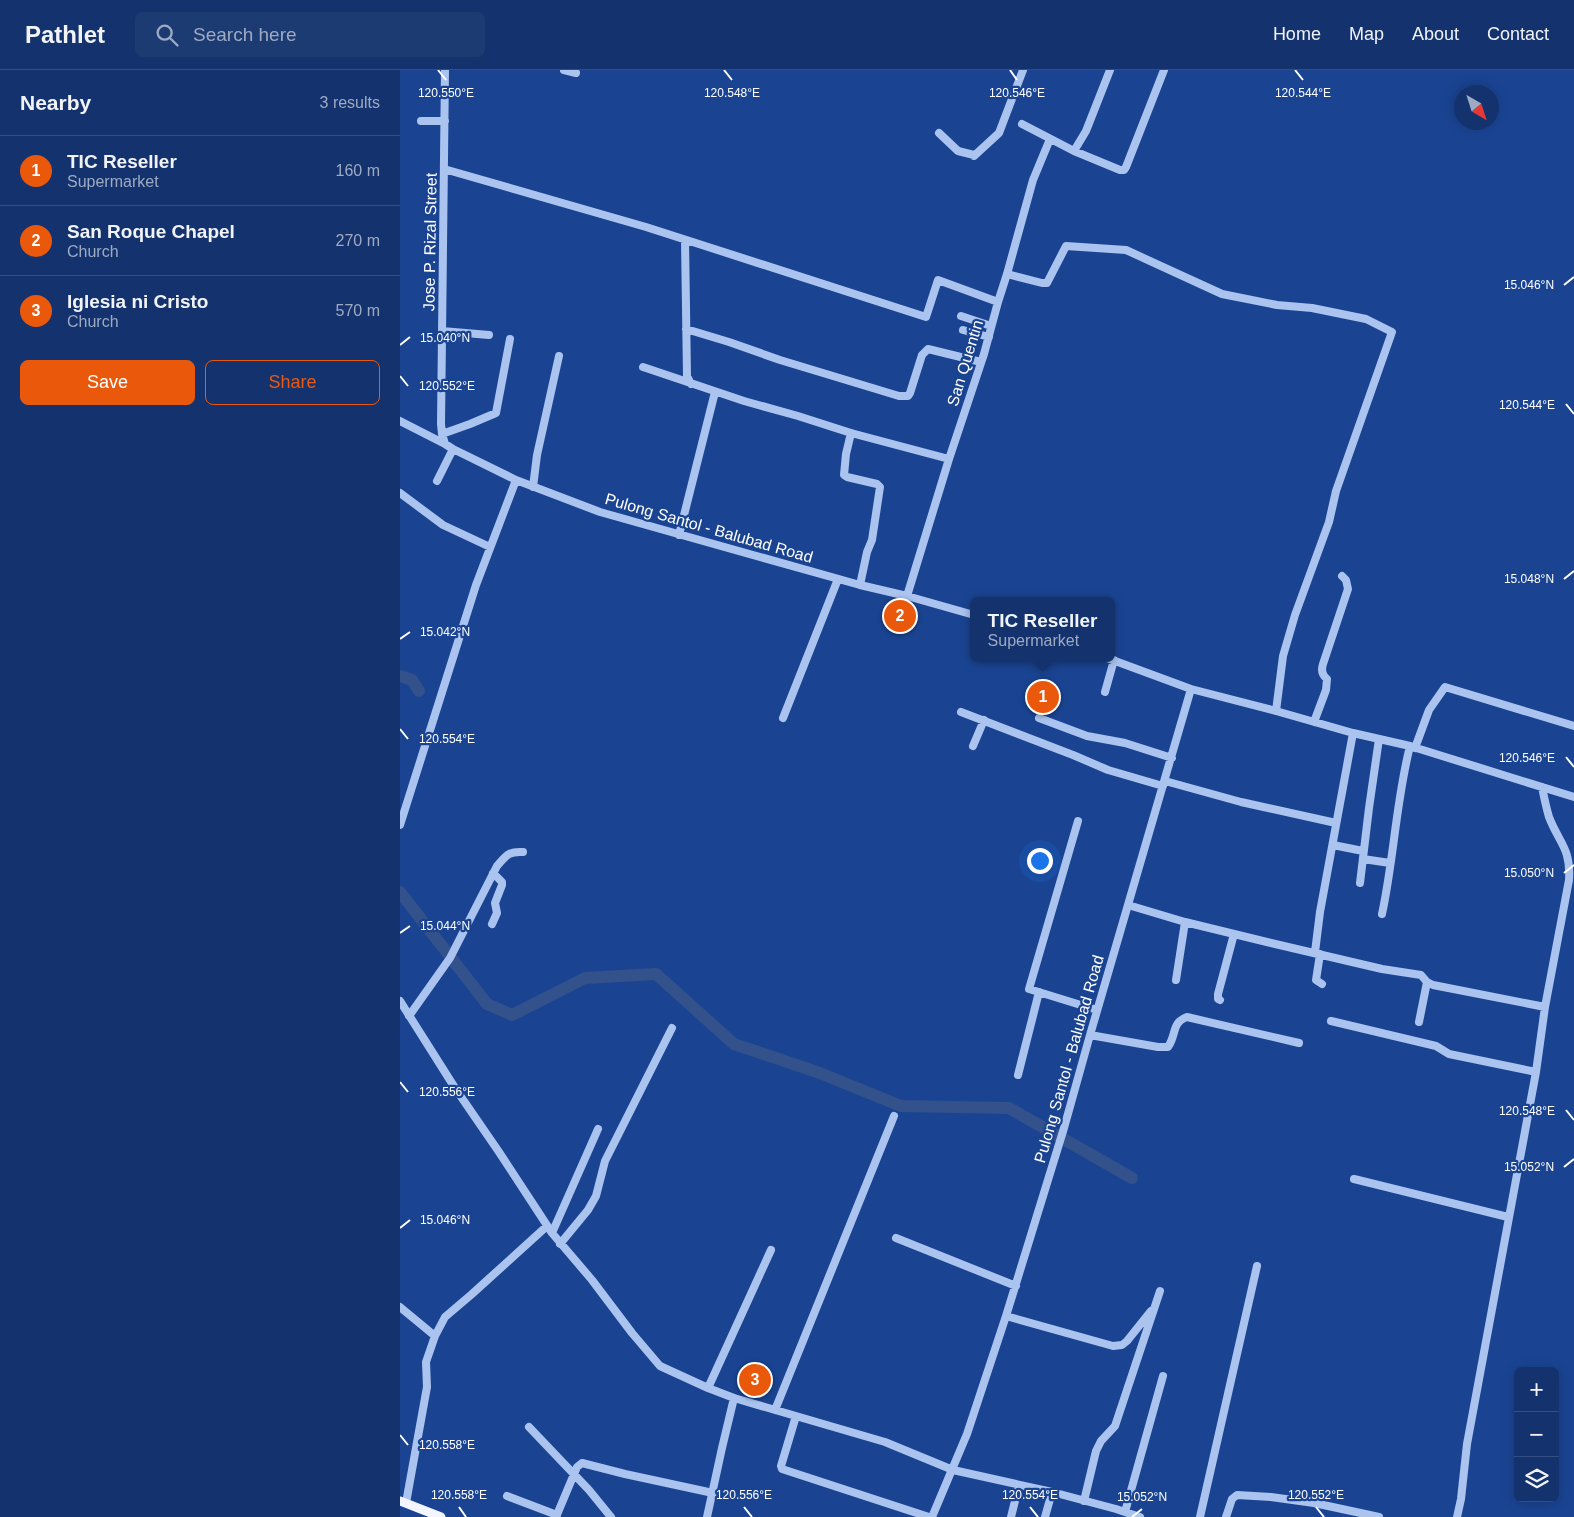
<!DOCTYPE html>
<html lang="en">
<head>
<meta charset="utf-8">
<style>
	:root { --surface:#14336e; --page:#1d3b73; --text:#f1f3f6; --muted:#9daac2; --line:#334e81; --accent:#ea580c }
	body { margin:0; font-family:Arial,sans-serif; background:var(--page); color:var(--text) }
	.controls { position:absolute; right:15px; bottom:15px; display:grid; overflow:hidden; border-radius:8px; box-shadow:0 2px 12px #0003 }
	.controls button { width:45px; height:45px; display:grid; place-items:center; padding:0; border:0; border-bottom:1px solid var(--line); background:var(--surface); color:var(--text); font:25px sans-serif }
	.compass { position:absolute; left:1054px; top:15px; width:45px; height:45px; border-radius:50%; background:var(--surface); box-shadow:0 2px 12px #0003; rotate:141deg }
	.you { position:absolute; left:639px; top:790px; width:18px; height:18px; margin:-12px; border:4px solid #fff; border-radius:50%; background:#1a73e8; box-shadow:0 0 0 8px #1a73e833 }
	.badge { display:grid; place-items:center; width:32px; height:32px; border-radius:50%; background:var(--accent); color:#fff; font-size:16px; font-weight:700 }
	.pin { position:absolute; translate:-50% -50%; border:2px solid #fff; box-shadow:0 1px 5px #0006 }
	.popup { position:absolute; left:570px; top:527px; width:145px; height:65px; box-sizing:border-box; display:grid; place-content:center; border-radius:8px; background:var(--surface); filter:drop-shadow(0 1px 4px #0005); font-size:16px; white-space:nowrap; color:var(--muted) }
	.popup b { font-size:19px; color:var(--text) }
	.popup::after { content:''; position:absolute; left:50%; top:100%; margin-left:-10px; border:10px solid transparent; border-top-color:var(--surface) }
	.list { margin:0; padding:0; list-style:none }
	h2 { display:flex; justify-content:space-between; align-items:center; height:65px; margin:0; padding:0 20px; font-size:21px }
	h2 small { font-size:16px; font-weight:400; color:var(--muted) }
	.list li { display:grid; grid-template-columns:32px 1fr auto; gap:15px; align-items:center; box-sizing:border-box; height:70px; padding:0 20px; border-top:1px solid var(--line) }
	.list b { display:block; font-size:19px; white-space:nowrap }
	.list p { margin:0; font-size:16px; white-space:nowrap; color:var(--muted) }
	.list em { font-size:16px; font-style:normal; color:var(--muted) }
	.actions { display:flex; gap:10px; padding:15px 20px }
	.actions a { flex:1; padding:11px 0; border:1px solid var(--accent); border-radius:8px; text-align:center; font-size:18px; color:var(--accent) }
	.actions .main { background:var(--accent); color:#fff }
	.icon { flex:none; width:28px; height:28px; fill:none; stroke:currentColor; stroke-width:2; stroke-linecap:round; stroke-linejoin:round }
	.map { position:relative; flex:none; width:1174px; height:1447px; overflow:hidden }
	header { display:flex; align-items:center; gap:30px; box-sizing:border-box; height:70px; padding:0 25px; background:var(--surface); border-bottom:1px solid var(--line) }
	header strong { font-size:24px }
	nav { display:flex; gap:28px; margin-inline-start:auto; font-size:18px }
	.search { width:350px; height:45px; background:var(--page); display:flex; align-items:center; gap:12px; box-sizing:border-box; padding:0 18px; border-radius:8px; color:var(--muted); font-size:19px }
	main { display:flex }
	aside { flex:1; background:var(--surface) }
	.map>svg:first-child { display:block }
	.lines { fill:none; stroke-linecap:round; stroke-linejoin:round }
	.river { stroke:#33518b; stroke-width:12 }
	.minor { stroke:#abc4ef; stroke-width:8 }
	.major { stroke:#f3f6ff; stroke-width:9 }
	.ticks { fill:none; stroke:#fff; stroke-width:2 }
	.labels { text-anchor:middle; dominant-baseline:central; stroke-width:4.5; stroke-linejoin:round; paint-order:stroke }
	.street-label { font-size:16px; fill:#fff; stroke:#1a4492 }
	.ticks-label { font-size:12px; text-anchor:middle; fill:#fff; stroke:#1a4492; stroke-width:4.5; stroke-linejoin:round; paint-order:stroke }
</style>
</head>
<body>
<header>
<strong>Pathlet</strong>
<div class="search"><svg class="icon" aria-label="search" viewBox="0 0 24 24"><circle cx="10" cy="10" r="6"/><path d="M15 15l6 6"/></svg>Search here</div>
<nav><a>Home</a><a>Map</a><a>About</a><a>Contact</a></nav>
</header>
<main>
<aside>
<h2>Nearby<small>3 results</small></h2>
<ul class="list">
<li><span class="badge">1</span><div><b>TIC Reseller</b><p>Supermarket</p></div><em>160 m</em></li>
<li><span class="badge">2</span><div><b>San Roque Chapel</b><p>Church</p></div><em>270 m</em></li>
<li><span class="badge">3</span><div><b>Iglesia ni Cristo</b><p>Church</p></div><em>570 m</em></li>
</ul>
<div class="actions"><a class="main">Save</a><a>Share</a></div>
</aside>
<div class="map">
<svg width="1174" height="1447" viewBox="0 0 1174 1447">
	<rect width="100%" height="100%" fill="#1a4492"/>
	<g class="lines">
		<path class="river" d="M 0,606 L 12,610 L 19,621
			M 0,822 L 87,934 L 112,945 L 185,908 L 256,904 L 334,974 L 420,1003 L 501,1036 L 609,1038 L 732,1108"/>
		<path class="minor" d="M 164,0 L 176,3
			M 21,51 L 45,51
			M 622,54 L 674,81 L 720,100 L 724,100 L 726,97 L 764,0
			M 539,63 L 558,81 L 574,85 L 574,86 L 599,63 L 623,0
			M 674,81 L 686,61 L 710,0
			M 44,99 L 246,157 L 526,247 L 538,210 L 598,232
			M 285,170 L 287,306 L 291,314
			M 607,204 L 642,213 L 647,213 L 666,176 L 726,180 L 822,224 L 877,235 L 912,238 L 966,249 L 992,262 L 936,421 L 929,452 L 895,545 L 883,586 L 876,641
			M 561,246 L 591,256
			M 286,259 L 329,272 L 380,290 L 499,326 L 508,326 L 510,323 L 522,285 L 528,279 L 581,292
			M 563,260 L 589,267
			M 42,261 L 89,265
			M 243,297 L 344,331 L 398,346 L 451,363 L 549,389
			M 0,351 L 45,374 L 53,379 L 116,410 L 200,442 L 460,515 L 507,526 L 574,545
			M 451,363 L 446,384 L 444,405 L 447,407 L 477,414 L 480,417 L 472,470 L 467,482 L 460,515
			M 42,364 L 70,354 L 96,343 L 110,269
			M 45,374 L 42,364 L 41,354 L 45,0
			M 37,411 L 53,379
			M 133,417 L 137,385 L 159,286
			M 0,423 L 43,455 L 90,477
			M 279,465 L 315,322
			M 507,526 L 549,389 L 584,284 L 598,232 L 607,204 L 633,110 L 650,69
			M 707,588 L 791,619 L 876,641 L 953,663 L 1010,676 L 1174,727
			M 705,622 L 714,590
			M 561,642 L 673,685 L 708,700 L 763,716
			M 383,648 L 438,509
			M 639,648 L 687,666 L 725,673 L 772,688
			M 914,652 L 926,620 L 927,609 C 922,605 921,600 923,594 L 948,519 L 946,510 L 942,506
			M 573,676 L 584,650
			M 1015,678 L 1029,640 L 1045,617 L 1174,656
			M 765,711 L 841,732 L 936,753
			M 678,751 L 629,919 L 697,940
			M 0,755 L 76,515 L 116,410
			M 933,775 L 963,781
			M 963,789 L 990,793
			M 960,813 L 969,738 L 979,669
			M 728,835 L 785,852 L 871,873 L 982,899 L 1021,905 L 1027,912 L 1033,915 L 1145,937
			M 982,844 C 994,788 996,731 1010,676
			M 92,854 L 97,843 L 95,833 L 102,815 L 102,812 L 93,803
			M 915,882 L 920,842 L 953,663
			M 920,884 L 916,910 L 922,914
			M 776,910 L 785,852
			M 820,930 L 818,929 L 818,924 L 834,864
			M 0,931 L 55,1018 L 99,1082 L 152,1163 L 192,1210 L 232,1263 L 260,1296 L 308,1318 L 334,1328 L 485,1372 L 553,1400 L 652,1422 L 716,1439 L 740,1447
			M 9,946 L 50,888 L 97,796 C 106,786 108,781 123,782
			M 931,951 L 1036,976 L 1049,984 L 1136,1002
			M 1019,952 L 1027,912
			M 690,965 L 758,977 L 768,977 C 777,964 771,953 787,947 L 899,973
			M 618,1005 L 639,922
			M 954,1109 L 1108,1147
			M 152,1163 L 198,1059
			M 496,1168 L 616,1216
			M 160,1174 L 188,1140 L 196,1126 L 205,1091 L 272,958
			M 0,1237 L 35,1266
			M 606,1246 L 713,1276 L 722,1275 L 727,1271 L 751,1241
			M 308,1318 L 371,1180
			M 375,1340 L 494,1046
			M 396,1346 L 381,1396 L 382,1399 L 529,1447
			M 129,1357 L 189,1420 L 211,1447
			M 107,1426 L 157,1445
			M 684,1431 L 696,1381 L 701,1371 L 715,1356 L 760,1221
			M 6,1433 L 27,1317 L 26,1292 L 35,1266 L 45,1247 L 72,1224 L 147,1156
			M 725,1442 L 763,1306
			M 156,1447 L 177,1397 L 182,1393 L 225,1404 L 313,1423
			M 307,1447 L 322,1378 L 334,1328
			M 532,1447 L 567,1364 L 606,1246 L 664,1058 L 690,965 L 791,619
			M 611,1447 L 619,1415
			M 645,1447 L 652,1422
			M 800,1447 L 857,1196
			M 826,1447 L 832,1429 L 837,1425 L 871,1427 L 914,1433 L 979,1447
			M 1057,1447 L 1061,1429 L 1067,1374 L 1136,1002 L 1145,937 L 1169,810 C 1171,778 1159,773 1149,747 C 1146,737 1144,727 1142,717"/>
		<path class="major" d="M 0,1431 L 41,1447"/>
	</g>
	<path class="ticks" d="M 38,0 L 46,10M 324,0 L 332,10M 610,0 L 617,10M 895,0 L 903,10M 1164,215 L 1174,207M 0,275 L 10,267M 0,306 L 8,316M 1166,334 L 1174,344M 1164,509 L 1174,501M 0,569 L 10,562M 0,659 L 8,669M 1166,687 L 1174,697M 1164,803 L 1174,795M 0,863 L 10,856M 0,1012 L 8,1022M 1166,1040 L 1174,1050M 1164,1097 L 1174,1089M 0,1158 L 10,1150M 0,1365 L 8,1375M 59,1437 L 66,1447M 344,1437 L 352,1447M 630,1437 L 638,1447M 916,1437 L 924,1447M 732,1447 L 742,1439"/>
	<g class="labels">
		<g class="street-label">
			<text transform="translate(30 172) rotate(-89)">Jose P. Rizal Street</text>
			<text transform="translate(565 293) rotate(-73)">San Quentin</text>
			<text transform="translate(309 458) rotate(16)">Pulong Santol - Balubad Road</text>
			<text transform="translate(669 989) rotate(-74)">Pulong Santol - Balubad Road</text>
		</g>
	</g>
	<g class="ticks-label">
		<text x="46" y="27">120.550°E</text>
		<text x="617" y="27">120.546°E</text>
		<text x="332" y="27">120.548°E</text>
		<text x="903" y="27">120.544°E</text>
		<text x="1129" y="219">15.046°N</text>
		<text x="45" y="272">15.040°N</text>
		<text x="47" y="320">120.552°E</text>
		<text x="1127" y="339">120.544°E</text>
		<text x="1129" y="513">15.048°N</text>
		<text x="45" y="566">15.042°N</text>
		<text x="47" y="673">120.554°E</text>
		<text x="1127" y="692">120.546°E</text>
		<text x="1129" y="807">15.050°N</text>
		<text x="45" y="860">15.044°N</text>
		<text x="47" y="1026">120.556°E</text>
		<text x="1127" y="1045">120.548°E</text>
		<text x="1129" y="1101">15.052°N</text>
		<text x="45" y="1154">15.046°N</text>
		<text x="47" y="1379">120.558°E</text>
		<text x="59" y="1429">120.558°E</text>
		<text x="344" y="1429">120.556°E</text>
		<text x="630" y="1429">120.554°E</text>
		<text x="916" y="1429">120.552°E</text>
		<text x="742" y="1431">15.052°N</text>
	</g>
</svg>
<div class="controls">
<button>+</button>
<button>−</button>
<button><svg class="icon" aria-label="layers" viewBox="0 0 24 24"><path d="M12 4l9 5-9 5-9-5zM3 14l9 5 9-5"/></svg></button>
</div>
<svg class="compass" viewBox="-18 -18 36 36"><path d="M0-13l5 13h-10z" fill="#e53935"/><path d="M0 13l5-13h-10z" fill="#9daac2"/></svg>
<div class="you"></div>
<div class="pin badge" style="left:643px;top:627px">1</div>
<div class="popup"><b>TIC Reseller</b>Supermarket</div>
<div class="pin badge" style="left:500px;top:546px">2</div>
<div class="pin badge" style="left:355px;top:1310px">3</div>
</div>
</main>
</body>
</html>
